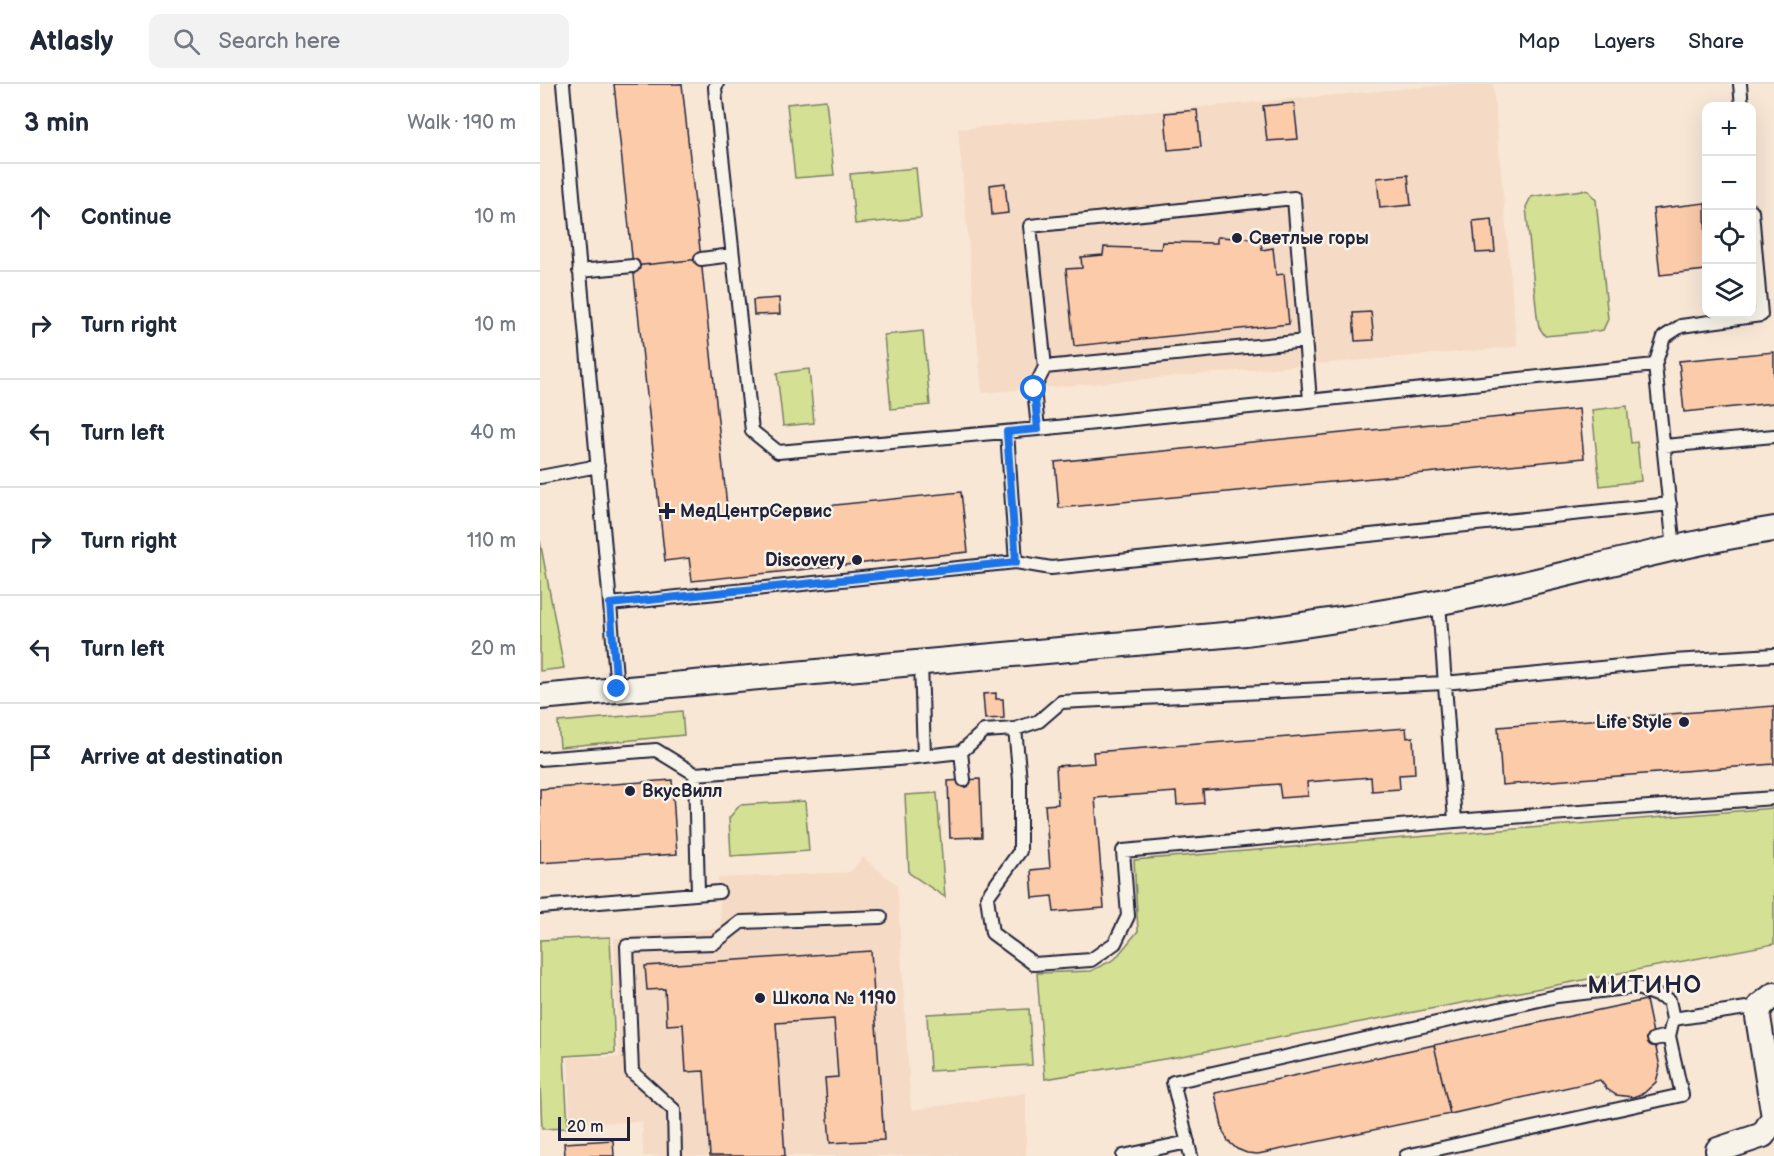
<!DOCTYPE html>
<html lang="en">
<head>
<meta charset="utf-8">
<style>
	:root { --surface:#fff; --page:#f2f2f3; --text:#1f2937; --muted:#747a83; --line:#e0e1e3 }
	body { margin:0; font-family:"Balsamiq Sans",sans-serif; background:var(--page); color:var(--text) }
	.controls { position:absolute; right:18px; top:18px; display:grid; overflow:hidden; border-radius:12px; box-shadow:0 6px 24px #0002 }
	.controls button { width:54px; height:54px; display:grid; place-items:center; padding:0; border:0; border-bottom:2px solid var(--line); background:var(--surface); color:var(--text); font:30px sans-serif }
	.scale { position:absolute; left:18px; bottom:15px; width:72px; box-sizing:border-box; padding-left:6px; border:3px solid #22223b; border-top:0; font-size:16px; line-height:21px; white-space:nowrap; color:#22223b; -webkit-text-stroke:4px #f7f3e8; paint-order:stroke }
	.stop { position:absolute; width:18px; height:18px; margin:-14px; border:4px solid #1a73e8; border-radius:50%; background:#fff }
	.stop.end { background:#1a73e8; border-color:#fff; box-shadow:0 2px 6px #0008 }
	.list { margin:0; padding:0; list-style:none }
	h2 { display:flex; justify-content:space-between; align-items:center; height:78px; margin:0; padding:0 24px; font-size:26px }
	h2 small { font-size:20px; font-weight:400; color:var(--muted) }
	.list li { display:grid; grid-template-columns:39px 1fr auto; gap:18px; align-items:center; box-sizing:border-box; height:108px; padding:0 24px; border-top:2px solid var(--line) }
	.list b { display:block; font-size:22px; white-space:nowrap }
	.list em { font-size:20px; font-style:normal; color:var(--muted) }
	.icon { flex:none; width:33px; height:33px; fill:none; stroke:currentColor; stroke-width:2; stroke-linecap:round; stroke-linejoin:round }
	.map { position:relative; flex:none; width:1234px; height:1072px; overflow:hidden }
	header { display:flex; align-items:center; gap:36px; box-sizing:border-box; height:84px; padding:0 30px; background:var(--surface); border-bottom:2px solid var(--line) }
	header strong { font-size:28px }
	nav { display:flex; gap:33px; margin-inline-start:auto; font-size:21px }
	.search { width:420px; height:54px; background:var(--page); display:flex; align-items:center; gap:15px; box-sizing:border-box; padding:0 21px; border-radius:12px; color:var(--muted); font-size:22px }
	main { display:flex }
	aside { flex:1; background:var(--surface) }
	.map>svg:first-child { display:block }
	.built { fill:#f5dbc5 }
	.green { fill:#d4e093; stroke:#7b8167; stroke-width:1.5 }
	.building { fill:#fbcbaa; stroke:#22223b; stroke-width:1.5 }
	.lines { fill:none; stroke-linecap:round; stroke-linejoin:round }
	.service-casing { stroke:#22223b; stroke-width:16 }
	.minor-casing { stroke:#22223b; stroke-width:28 }
	.service { stroke:#f7f3e8; stroke-width:12 }
	.minor { stroke:#f7f3e8; stroke-width:24 }
	.route { stroke:#1a73e8; stroke-width:8 }
	.poi-dot { fill:#22223b; stroke:#f7f3e8; stroke-width:2 }
	.labels { text-anchor:middle; dominant-baseline:central; stroke-width:5; stroke-linejoin:round; paint-order:stroke }
	.poi-label { font-size:18px; font-weight:bold; fill:#22223b; stroke:#f7f3e8; text-anchor:start }
	.district-label { font-size:24px; font-weight:bold; letter-spacing:1.5px; fill:#22223b; stroke:#f7f3e8 }
</style>
</head>
<body>
<header>
<strong>Atlasly</strong>
<div class="search"><svg class="icon" aria-label="search" viewBox="0 0 24 24"><circle cx="10" cy="10" r="6"/><path d="M15 15l6 6"/></svg>Search here</div>
<nav><a>Map</a><a>Layers</a><a>Share</a></nav>
</header>
<main>
<aside>
<h2>3 min<small>Walk · 190 m</small></h2>
<ul class="list">
<li><svg class="icon" aria-label="ahead" viewBox="0 0 24 24"><path d="M12 20V5M6 11l6-6 6 6"/></svg><div><b>Continue</b></div><em>10 m</em></li>
<li><svg class="icon" aria-label="right" viewBox="0 0 24 24"><path d="M7 20v-9h11M14 6l5 5-5 5"/></svg><div><b>Turn right</b></div><em>10 m</em></li>
<li><svg class="icon" aria-label="left" viewBox="0 0 24 24"><path d="M17 20v-9H6M10 6l-5 5 5 5"/></svg><div><b>Turn left</b></div><em>40 m</em></li>
<li><svg class="icon" aria-label="right" viewBox="0 0 24 24"><path d="M7 20v-9h11M14 6l5 5-5 5"/></svg><div><b>Turn right</b></div><em>110 m</em></li>
<li><svg class="icon" aria-label="left" viewBox="0 0 24 24"><path d="M17 20v-9H6M10 6l-5 5 5 5"/></svg><div><b>Turn left</b></div><em>20 m</em></li>
<li><svg class="icon" aria-label="arrive" viewBox="0 0 24 24"><path d="M6 21V4h12l-3 4 3 4H6"/></svg><div><b>Arrive at destination</b></div></li>
</ul>
</aside>
<div class="map">
<svg width="1234" height="1072" viewBox="0 0 1234 1072">
	<rect width="100%" height="100%" fill="#f8e7d5"/>
	<filter id="ink" filterUnits="userSpaceOnUse"><feTurbulence type="fractalNoise" baseFrequency=".0167" numOctaves="2"/><feDisplacementMap in="SourceGraphic" scale="12" xChannelSelector="R" yChannelSelector="G"/><feConvolveMatrix kernelMatrix="1 2 1 2 8 2 1 2 1" color-interpolation-filters="sRGB"/></filter>
	<g filter="url(#ink)">
		<path class="built" d="M 915,0 L 953,0 L 977,263 L 442,309 L 418,45 Z
			M 323,773 L 357,801 L 371,1026 L 486,1009 L 486,1072 L 103,1072 L 102,1038 L 30,1039 L 28,973 L 79,973 L 74,854 L 181,844 L 178,794 L 310,788 Z"/>
		<path class="green" d="M 286,16 L 294,91 L 255,94 L 247,20 Z
			M 376,84 L 381,134 L 315,140 L 310,90 Z
			M 1043,106 L 1049,107 L 1056,116 L 1068,235 L 1063,246 L 1058,247 L 1005,252 L 999,243 L 997,232 L 986,123 L 991,113 L 996,112 Z
			M 383,247 L 390,321 L 351,325 L 344,251 Z
			M 269,285 L 274,339 L 243,342 L 237,289 Z
			M 1087,322 L 1091,359 L 1097,358 L 1101,397 L 1060,402 L 1052,326 Z
			M 0,457 L 24,584 L 0,587 Z
			M 142,627 L 144,651 L 20,663 L 18,638 Z
			M 397,709 L 405,813 L 369,789 L 365,711 Z
			M 265,717 L 269,767 L 191,772 L 189,734 L 200,721 Z
			M 1234,724 L 1234,860 L 636,973 L 505,995 L 497,889 L 551,887 L 575,875 L 598,847 L 594,776 Z
			M 70,853 L 75,969 L 24,972 L 28,1044 L 2,1045 L 0,1002 L 0,856 Z
			M 489,925 L 492,981 L 390,987 L 387,930 Z"/>
		<path class="building" d="M 74,0 L 142,0 L 161,175 L 93,182 Z
			M 754,19 L 758,55 L 727,57 L 723,22 Z
			M 657,26 L 661,63 L 628,66 L 625,29 Z
			M 868,91 L 871,121 L 840,124 L 837,94 Z
			M 465,99 L 468,129 L 452,131 L 450,101 Z
			M 1165,119 L 1166,186 L 1120,191 L 1113,125 Z
			M 952,135 L 955,168 L 936,169 L 933,137 Z
			M 677,153 L 721,155 L 722,166 L 733,164 L 736,191 L 744,190 L 749,240 L 534,262 L 526,185 L 542,184 L 541,173 L 563,171 L 564,163 L 621,165 L 622,158 L 677,159 Z
			M 161,175 L 188,432 L 421,408 L 428,468 L 152,497 L 149,474 L 125,477 L 93,182 Z
			M 239,214 L 240,230 L 214,231 L 213,216 Z
			M 831,228 L 834,256 L 815,257 L 813,229 Z
			M 1234,268 L 1234,319 L 1144,328 L 1139,277 Z
			M 1039,325 L 1044,374 L 519,424 L 515,378 Z
			M 456,609 L 456,615 L 463,615 L 464,634 L 445,635 L 443,610 Z
			M 1234,622 L 1234,680 L 962,701 L 958,643 Z
			M 866,644 L 867,654 L 873,653 L 875,690 L 859,691 L 860,705 L 832,707 L 831,693 L 767,698 L 768,712 L 753,713 L 741,714 L 739,700 L 663,706 L 664,719 L 637,721 L 636,708 L 555,714 L 564,824 L 514,828 L 512,812 L 493,814 L 491,786 L 510,784 L 505,721 L 518,720 L 516,682 L 554,679 L 553,668 Z
			M 440,695 L 442,753 L 410,754 L 408,697 Z
			M 132,696 L 137,770 L 0,779 L 0,705 Z
			M 331,867 L 344,1056 L 290,1059 L 285,994 L 298,993 L 294,935 L 236,939 L 245,1072 L 170,1072 L 164,987 L 146,988 L 143,940 L 127,941 L 125,905 L 107,906 L 105,882 Z
			M 1106,916 L 1120,983 L 1116,998 L 1104,1009 L 1093,1013 L 1076,1011 L 1067,1005 L 1060,996 L 910,1030 L 894,961 Z
			M 894,961 L 910,1030 L 718,1070 L 707,1069 L 697,1065 L 688,1057 L 683,1047 L 675,1009 Z
			M 73,1056 L 74,1072 L 25,1072 L 24,1059 Z"/>
		<g class="lines">
			<g class="service-casing">
				<path id="service" d="M 23,0 L 70,520 L 476,478
					M 177,0 L 175,3 L 176,17 L 212,347 L 238,368 L 498,345 L 1115,281 L 1134,465
					M 1200,0 L 1202,22
					M 161,175 L 192,171
					M 39,187 L 93,182
					M 1115,281 L 1124,253 L 1141,242 L 1221,231 L 1212,127
					M 505,283 L 490,142 L 754,114 L 770,317
					M 498,345 L 494,305 L 505,283 L 766,257
					M 467,348 L 476,478 L 511,484 L 1130,420
					M 1124,362 L 1234,352
					M 0,393 L 58,382
					M 899,519 L 915,737
					M 70,520 L 77,605
					M 1234,571 L 1133,577 L 904,599 L 521,618 L 499,637 L 475,645 L 480,696 L 480,767 L 447,813 L 452,849 L 494,880 L 551,876 L 575,859 L 588,832 L 583,767 L 915,737 L 1234,714
					M 381,579 L 384,672
					M 421,668 L 424,696
					M 0,675 L 116,666 L 155,690 L 158,809
					M 155,690 L 358,675 L 421,668 L 444,647 L 475,645
					M 0,823 L 179,808
					M 1133,935 L 1220,922
					M 1114,955 L 1129,952
					M 135,1072 L 134,1026 L 92,988 L 87,862 L 174,859 L 201,838 L 341,833
					M 583,1072 L 648,1058
					M 651,1072 L 633,998 L 1017,912 L 1095,903 L 1129,916 L 1133,935 L 1129,952 L 1142,1011 L 866,1072"/>
			</g>
			<g class="minor-casing">
				<path id="minor" d="M 0,613 L 706,549 C 787,538 868,526 949,508 C 1044,487 1138,460 1234,445
					M 1178,1066 L 1223,1051 L 1234,1033 L 1218,933 L 1220,922 L 1234,911"/>
			</g>
			<use href="#service" class="service"/>
			<use href="#minor" class="minor"/>
		</g>
	</g>
	<g class="lines" filter="url(#ink)">
		<path class="route" d="M 77,605 L 70,520 L 476,478 L 467,348 L 498,345 L 494,305"/>
	</g>
	<g class="poi-dot">
		<circle cx="697" cy="154" r="6"/>
		<path d="M124 418h6v6h6v6h-6v6h-6v-6h-6v-6h6z"/>
		<circle cx="317" cy="476" r="6"/>
		<circle cx="1144" cy="638" r="6"/>
		<circle cx="90" cy="707" r="6"/>
		<circle cx="220" cy="914" r="6"/>
	</g>
	<g class="labels">
		<g class="poi-label">
			<text x="709" y="154">Светлые горы</text>
			<text x="140" y="427">МедЦентрСервис</text>
			<text x="305" y="476" text-anchor="end">Discovery</text>
			<text x="1132" y="638" text-anchor="end">Life Style</text>
			<text x="102" y="707">ВкусВилл</text>
			<text x="232" y="914">Школа № 1190</text>
		</g>
		<g class="district-label">
			<text x="1105" y="901">МИТИНО</text>
		</g>
	</g>
</svg>
<div class="controls">
<button>+</button>
<button>−</button>
<button><svg class="icon" aria-label="locate" viewBox="0 0 24 24"><circle cx="12" cy="12" r="6"/><path d="M12 2v4M12 18v4M2 12h4M18 12h4"/></svg></button>
<button><svg class="icon" aria-label="layers" viewBox="0 0 24 24"><path d="M12 4l9 5-9 5-9-5zM3 14l9 5 9-5"/></svg></button>
</div>
<div class="scale">20 m</div>
<div class="stop" style="left:494px;top:305px"></div>
<div class="stop end" style="left:77px;top:605px"></div>
</div>
</main>
</body>
</html>
